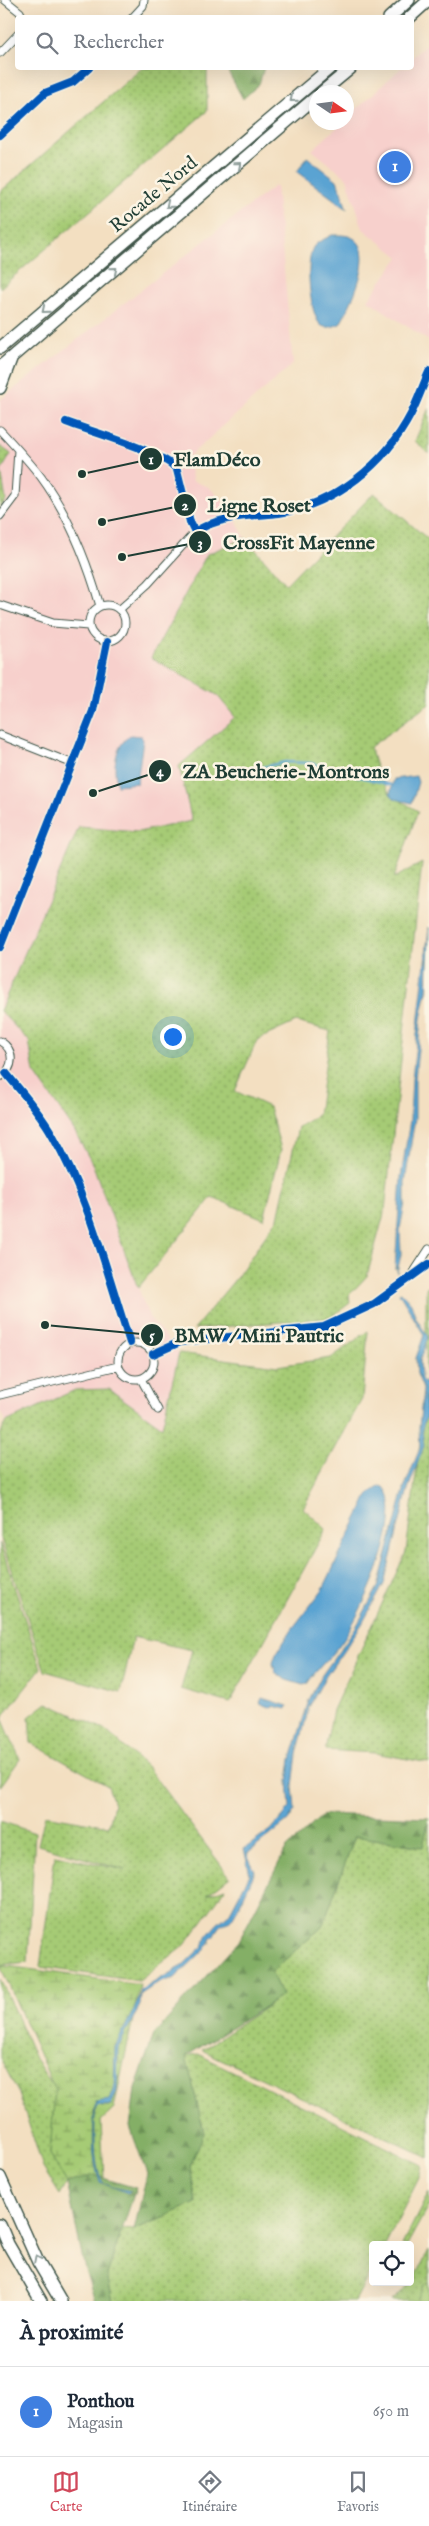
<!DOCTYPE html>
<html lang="fr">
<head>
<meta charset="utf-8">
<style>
	:root { --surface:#fff; --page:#f6f6f7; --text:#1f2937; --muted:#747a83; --line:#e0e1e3; --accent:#d1495b }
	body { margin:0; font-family:"IM FELL English",serif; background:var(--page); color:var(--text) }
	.controls { position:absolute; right:15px; bottom:15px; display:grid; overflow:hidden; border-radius:5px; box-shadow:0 5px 20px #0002 }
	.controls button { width:45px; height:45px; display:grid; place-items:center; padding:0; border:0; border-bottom:1px solid var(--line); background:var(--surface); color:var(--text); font:25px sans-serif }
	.compass { position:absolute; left:309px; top:85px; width:45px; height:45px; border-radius:50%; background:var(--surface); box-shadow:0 5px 20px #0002; rotate:103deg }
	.you { position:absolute; left:172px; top:1036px; width:18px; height:18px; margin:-12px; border:4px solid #fff; border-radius:50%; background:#1a73e8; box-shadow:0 0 0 8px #1a73e833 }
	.badge { display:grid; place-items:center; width:32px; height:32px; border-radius:50%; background:var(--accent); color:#fff; font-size:16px; font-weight:700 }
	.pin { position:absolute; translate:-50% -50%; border:2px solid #fff; box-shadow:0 1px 5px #0006 }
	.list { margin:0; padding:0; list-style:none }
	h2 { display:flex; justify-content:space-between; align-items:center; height:65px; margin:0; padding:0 20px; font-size:21px }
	h2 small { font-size:16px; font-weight:400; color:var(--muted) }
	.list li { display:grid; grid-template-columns:32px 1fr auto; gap:15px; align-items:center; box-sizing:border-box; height:90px; padding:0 20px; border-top:1px solid var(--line) }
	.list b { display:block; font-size:19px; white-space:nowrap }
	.list p { margin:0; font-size:16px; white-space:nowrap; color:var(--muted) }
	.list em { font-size:16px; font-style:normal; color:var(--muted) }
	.icon { flex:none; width:28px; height:28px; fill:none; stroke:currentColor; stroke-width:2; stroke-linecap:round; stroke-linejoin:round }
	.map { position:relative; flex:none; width:429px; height:2301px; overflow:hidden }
	.search { position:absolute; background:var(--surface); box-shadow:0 5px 20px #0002; left:15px; right:15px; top:15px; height:55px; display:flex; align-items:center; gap:12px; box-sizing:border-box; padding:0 18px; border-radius:5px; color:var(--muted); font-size:19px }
	.sheet { height:155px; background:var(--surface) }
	nav { display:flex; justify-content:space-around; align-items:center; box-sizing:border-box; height:70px; border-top:1px solid var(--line); background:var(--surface); font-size:14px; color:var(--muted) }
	nav a { display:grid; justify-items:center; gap:2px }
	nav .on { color:var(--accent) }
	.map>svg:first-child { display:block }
	.built { fill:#f7d0cc }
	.grass { fill:url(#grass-dots); stroke:#628454 }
	.forest { fill:url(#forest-firs); stroke:#52764d }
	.wetland { fill:url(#wetland-marsh); stroke:#628454 }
	.water { fill:#5aa3d2; stroke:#3c7083 }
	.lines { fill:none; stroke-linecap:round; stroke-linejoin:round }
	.stream { stroke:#5aa3d2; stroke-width:2.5 }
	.minor-casing { stroke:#3f5549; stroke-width:9 }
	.primary-casing { stroke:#3f5549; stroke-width:14 }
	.minor { stroke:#fff; stroke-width:7 }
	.primary { stroke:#fff; stroke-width:11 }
	.cycleway-casing { stroke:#fcf5e5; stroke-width:11 }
	.cycleway { stroke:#0057b8; stroke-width:8 }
	.oneway { stroke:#8f9e9a }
	.labels { text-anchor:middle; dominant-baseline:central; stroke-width:5; stroke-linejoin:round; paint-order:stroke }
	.street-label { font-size:19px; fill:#1f3d34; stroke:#fcf5e5 }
	.leader { fill:none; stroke:#1f3d34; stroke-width:2 }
	.callout-dot { fill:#1f3d34; stroke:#fcf5e5; stroke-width:2 }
	.mark-label { font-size:15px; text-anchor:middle; font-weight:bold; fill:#fff }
	.callout-label { font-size:20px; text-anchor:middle; font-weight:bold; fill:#1f3d34; stroke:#fcf5e5; stroke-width:5; stroke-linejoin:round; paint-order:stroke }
</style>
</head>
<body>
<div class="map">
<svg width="429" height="2301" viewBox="0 0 429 2301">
	<defs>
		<pattern id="grass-dots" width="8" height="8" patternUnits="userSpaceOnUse" patternTransform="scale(1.25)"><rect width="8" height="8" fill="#a6cb75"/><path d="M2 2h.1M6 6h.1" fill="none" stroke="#87a661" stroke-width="1.8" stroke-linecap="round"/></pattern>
		<pattern id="forest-firs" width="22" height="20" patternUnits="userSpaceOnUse" patternTransform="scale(1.25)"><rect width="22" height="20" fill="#84af66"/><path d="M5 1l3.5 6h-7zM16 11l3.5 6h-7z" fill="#6b9055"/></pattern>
		<pattern id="wetland-marsh" width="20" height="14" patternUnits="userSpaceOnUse" patternTransform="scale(1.25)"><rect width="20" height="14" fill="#a6cb75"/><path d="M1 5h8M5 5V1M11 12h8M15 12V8" fill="none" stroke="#87a661"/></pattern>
	</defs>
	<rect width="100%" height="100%" fill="#fcf5e5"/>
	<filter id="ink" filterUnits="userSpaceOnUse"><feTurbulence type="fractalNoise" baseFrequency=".02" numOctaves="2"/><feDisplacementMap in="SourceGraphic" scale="10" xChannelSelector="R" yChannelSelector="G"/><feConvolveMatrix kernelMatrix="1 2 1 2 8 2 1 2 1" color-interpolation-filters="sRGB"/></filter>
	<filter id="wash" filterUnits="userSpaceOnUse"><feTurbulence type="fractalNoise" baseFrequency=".0096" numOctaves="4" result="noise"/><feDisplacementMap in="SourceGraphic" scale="20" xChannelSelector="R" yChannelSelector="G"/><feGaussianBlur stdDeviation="1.12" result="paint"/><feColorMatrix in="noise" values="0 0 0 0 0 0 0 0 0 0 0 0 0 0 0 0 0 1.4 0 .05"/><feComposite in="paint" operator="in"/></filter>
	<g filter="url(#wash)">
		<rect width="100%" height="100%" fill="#f3dfc1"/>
		<path class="built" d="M 429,41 L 429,341 L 368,300 L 399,257 L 363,229 L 347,178 L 312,150 L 342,123 L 346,122 L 347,118 L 401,68 L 412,68 L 412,58 Z
			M 276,185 L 293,364 L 187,458 L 193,481 L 209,487 L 231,510 L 245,538 L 207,554 L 151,658 L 217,695 L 235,717 L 179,766 L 192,821 L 138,832 L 79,827 L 16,1029 L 29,1041 L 34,1072 L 74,1130 L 93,1165 L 149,1317 L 179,1353 L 162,1428 L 75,1390 L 6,1422 L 0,1412 L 0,509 L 6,500 L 1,471 L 11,454 L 0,446 L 0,400 Z"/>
		<path class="grass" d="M 142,68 L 207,68 L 207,111 L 0,288 L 0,192 Z
			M 429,408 L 429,454 L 415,441 Z
			M 0,446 L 11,454 L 1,471 L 6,500 L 0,509 Z
			M 374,493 L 429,540 L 429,704 L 370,747 L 377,770 L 390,794 L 418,811 L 394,878 L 422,863 L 385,1210 L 367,1276 L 349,1295 L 350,1303 L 330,1318 L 194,1329 L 237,1277 L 278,1218 L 298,1127 L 318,1115 L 330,1031 L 296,1022 L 257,1040 L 235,1091 L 269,1107 L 281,1149 L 264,1219 L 212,1197 L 138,1288 L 93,1165 L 74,1130 L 34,1072 L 29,1041 L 0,1011 L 79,827 L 138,832 L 192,821 L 179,766 L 235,717 L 217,695 L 151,658 L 207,554 L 245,538 L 286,584 Z
			M 429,1287 L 429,1763 L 375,1753 L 325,1750 L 333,1710 L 406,1552 L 426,1396 L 426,1288 Z
			M 368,1331 L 362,1399 L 303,1508 L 326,1529 L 230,1703 L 181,1689 L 192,1650 L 133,1637 L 121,1692 L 45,1671 L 0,1536 L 0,1435 L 6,1422 L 75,1390 L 109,1389 L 162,1427 L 179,1353 L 277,1366 L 331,1358 Z
			M 0,1543 L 41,1668 L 2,1718 L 20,1759 L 0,1787 Z
			M 47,1703 L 104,1729 L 147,1767 L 230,1877 L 207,1895 L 226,1888 L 185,1945 L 139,1981 L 40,1967 L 55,1855 L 125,1870 L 38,1845 L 45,1815 L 109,1826 L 114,1804 L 108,1786 L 31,1743 L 29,1717 Z
			M 0,1821 L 35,1833 L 28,1962 L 0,1965 Z
			M 429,1823 L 429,2158 L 202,2050 L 282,1996 L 271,1972 L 322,1927 L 355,1836 L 422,1847 Z
			M 0,1979 L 36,2060 L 55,2090 L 50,2154 L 67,2183 L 60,2195 L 43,2168 L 19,2094 L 0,2058 Z
			M 198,2054 L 422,2165 L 419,2178 L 385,2245 L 373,2245 L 373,2267 L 355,2301 L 113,2301 L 107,2275 L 122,2229 L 134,2230 L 196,2203 L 190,2166 L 204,2133 L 186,2056 Z
			M 429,2192 L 429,2205 L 407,2245 L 402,2245 Z
			M 429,2250 L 429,2301 L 392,2301 L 413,2281 Z"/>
		<path class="forest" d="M 226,68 L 264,68 L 259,84 L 243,99 Z
			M 324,1814 L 429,1818 L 423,1847 L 355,1836 L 322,1927 L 271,1972 L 282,1996 L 186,2056 L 204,2133 L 190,2166 L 196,2203 L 134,2230 L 147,2174 L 130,2127 L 135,2089 L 154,2034 L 239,1941 L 286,1849 Z
			M 93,2175 L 136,2188 L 107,2275 L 113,2301 L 95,2301 L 85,2270 L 67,2183 Z"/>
		<path class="wetland" d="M 0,1965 L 140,1985 L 114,2109 L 101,2121 L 104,2178 L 93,2175 L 67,2183 L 50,2154 L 55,2090 Z
			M 429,2282 L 429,2301 L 417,2301 L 424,2286 Z"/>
		<path class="water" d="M 307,157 L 337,180 L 347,209 L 297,172 Z
			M 332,235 C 341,235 351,234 358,242 C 373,259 350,307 340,324 C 334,326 328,329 322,326 C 309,318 304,255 315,245 C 319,241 327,238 332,235 Z
			M 130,735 L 141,736 L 143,740 L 137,783 L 117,785 C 113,767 114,748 130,735 Z
			M 416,776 L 418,782 L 412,803 L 395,799 L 390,794 L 394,779 Z
			M 429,927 L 427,990 L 421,1019 L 415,1079 L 415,1118 L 405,1182 L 405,1203 L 400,1229 L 401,1254 L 397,1273 L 397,1266 L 395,1269 L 401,1177 L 410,1120 L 412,1079 Z
			M 401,1292 L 411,1303 L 416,1318 L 428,1337 L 420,1360 L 421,1379 L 427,1386 L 425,1400 L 427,1414 L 422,1429 L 424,1446 L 408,1489 L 384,1584 L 362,1624 L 324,1679 L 309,1707 L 297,1754 L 293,1786 L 295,1810 L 288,1821 L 247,1854 L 255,1871 C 252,1879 235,1917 230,1921 C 226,1923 222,1923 219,1927 C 215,1931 216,1936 210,1939 L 210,1944 L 175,1978 L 158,1983 L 141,1994 L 140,2005 L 118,2048 L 117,2091 L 111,2106 L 98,2105 L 96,2107 C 94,2121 93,2177 105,2184 C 112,2188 123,2189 131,2191 L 128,2193 L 100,2182 C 91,2159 93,2131 95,2106 L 97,2103 L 95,2102 L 110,2100 L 114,2090 L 115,2047 L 138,2001 L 141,1990 L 182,1966 L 204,1945 L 206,1937 L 217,1924 L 229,1914 L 250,1874 L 244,1849 L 271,1830 L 290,1808 L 288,1781 L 291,1759 L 309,1700 L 322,1675 L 356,1627 L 378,1587 L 405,1486 L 420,1448 L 419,1428 L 423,1389 L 417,1374 L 416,1358 L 424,1335 L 399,1293 Z
			M 380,1486 L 384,1487 C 408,1516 362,1612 343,1640 C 332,1656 317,1668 307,1684 L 303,1685 L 286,1680 L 275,1672 L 273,1663 L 276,1654 L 292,1629 L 323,1589 L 369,1494 Z
			M 262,1698 L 288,1706 L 287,1709 L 273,1706 L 272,1708 L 260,1703 Z"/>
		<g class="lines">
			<path class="stream" d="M 246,771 L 285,762 L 310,763 L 391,785"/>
		</g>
	</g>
	<g filter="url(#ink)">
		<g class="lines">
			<g class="minor-casing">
				<path id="minor" d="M 5,0 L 20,12 L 23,18
					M 132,18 L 143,6 L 144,0
					M 0,53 L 18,34
					M 0,135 L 45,93 L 73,82 L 89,68
					M 66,422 C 89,431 165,452 177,470 L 190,522 L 195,532 C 217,516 252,516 279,513 C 336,504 385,464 411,414 C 418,400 423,385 429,372
					M 0,430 C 14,445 28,460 41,477 C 69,515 87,561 100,606
					M 0,516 L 15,496 L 18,450
					M89 623a18 18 0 1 1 36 0a18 18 0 1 1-36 0Z
					M 0,605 L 53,623 L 88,626
					M 119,610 L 148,584 L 195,532
					M 0,735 L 71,763
					M 0,947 L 93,711 L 107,642
					M 0,1041 C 15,1050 15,1068 0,1077
					M 6,1073 C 22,1093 39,1111 52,1134 C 89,1198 107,1273 130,1343
					M 414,1272 L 429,1249
					M118 1361a18 18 0 1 1 36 0a18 18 0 1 1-36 0Z
					M 153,1354 L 180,1342 L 324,1327 L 374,1304 L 429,1264
					M 141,1379 L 158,1410
					M 0,1395 L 118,1366"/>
			</g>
			<g class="primary-casing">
				<path id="primary" d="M 389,18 L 409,0
					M 409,18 L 429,0
					M 322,92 L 351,68
					M 0,348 L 330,68
					M 0,367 L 316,97
					M 0,388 L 11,359
					M 0,2177 L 38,2262 L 61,2301
					M 0,2225 L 8,2244 L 41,2301"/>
			</g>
			<use href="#minor" class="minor"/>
			<use href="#primary" class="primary"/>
			<g class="cycleway-casing">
				<path id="cycleway" d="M 0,135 L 45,93 L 73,82 L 89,68
					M 66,422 C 89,431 165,452 177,470 L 190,522 L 195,532 C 217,516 252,516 279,513 C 336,504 385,464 411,414 C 418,400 423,385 429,372
					M 0,947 L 93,711 L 107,642
					M 6,1073 C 22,1093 39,1111 52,1134 C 89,1198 107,1273 130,1343
					M 153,1354 L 180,1342 L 324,1327 L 374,1304 L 429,1264"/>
			</g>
			<use href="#cycleway" class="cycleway"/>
		</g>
		<defs><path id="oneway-chevron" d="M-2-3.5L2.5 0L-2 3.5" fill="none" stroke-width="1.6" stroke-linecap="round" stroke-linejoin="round" transform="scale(1.25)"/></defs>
		<g class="oneway">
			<use href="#oneway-chevron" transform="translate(293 99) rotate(140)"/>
			<use href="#oneway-chevron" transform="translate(238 165) rotate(-41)"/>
			<use href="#oneway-chevron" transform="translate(169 205) rotate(140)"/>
			<use href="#oneway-chevron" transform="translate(114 270) rotate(-40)"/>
			<use href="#oneway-chevron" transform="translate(45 310) rotate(140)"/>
			<use href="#oneway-chevron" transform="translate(37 2259) rotate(-117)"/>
		</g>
	</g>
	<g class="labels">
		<g class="street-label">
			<text transform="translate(154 195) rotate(-40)">Rocade Nord</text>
		</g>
	</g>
	<path class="leader" d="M82 474L151 459M102 522L185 505M122 557L200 542M93 793L160 771M45 1325L152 1335"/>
	<g class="callout-dot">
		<circle cx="82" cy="474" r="5"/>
		<circle cx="102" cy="522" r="5"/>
		<circle cx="122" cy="557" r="5"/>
		<circle cx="93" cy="793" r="5"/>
		<circle cx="45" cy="1325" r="5"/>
		<circle cx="151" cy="459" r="12"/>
		<circle cx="185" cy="505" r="12"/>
		<circle cx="200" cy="542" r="12"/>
		<circle cx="160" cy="771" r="12"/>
		<circle cx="152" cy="1335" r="12"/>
	</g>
	<g class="mark-label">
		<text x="151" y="464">1</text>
		<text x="185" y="510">2</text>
		<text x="200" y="548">3</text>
		<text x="160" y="776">4</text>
		<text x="152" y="1340">5</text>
	</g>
	<g class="callout-label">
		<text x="217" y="466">FlamDéco</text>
		<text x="259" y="512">Ligne Roset</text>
		<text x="299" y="549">CrossFit Mayenne</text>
		<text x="286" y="778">ZA Beucherie-Montrons</text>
		<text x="259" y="1342">BMW / Mini Pautric</text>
	</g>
</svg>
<div class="controls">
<button><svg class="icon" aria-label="locate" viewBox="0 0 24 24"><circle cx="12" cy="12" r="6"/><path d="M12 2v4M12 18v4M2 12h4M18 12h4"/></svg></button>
</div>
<svg class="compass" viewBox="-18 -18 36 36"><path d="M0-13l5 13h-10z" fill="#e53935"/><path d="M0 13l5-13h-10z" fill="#747a83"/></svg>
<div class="you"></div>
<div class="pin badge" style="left:395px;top:167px;background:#3f7fe0">1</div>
<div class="search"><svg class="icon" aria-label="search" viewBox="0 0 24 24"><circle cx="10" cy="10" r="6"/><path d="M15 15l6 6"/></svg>Rechercher</div>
</div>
<section class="sheet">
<h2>À proximité<small></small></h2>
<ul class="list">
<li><span class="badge" style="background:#3f7fe0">1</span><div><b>Ponthou</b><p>Magasin</p></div><em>650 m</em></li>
</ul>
</section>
<nav>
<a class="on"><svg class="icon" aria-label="map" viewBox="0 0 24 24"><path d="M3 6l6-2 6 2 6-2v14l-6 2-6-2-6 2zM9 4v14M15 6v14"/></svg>Carte</a>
<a><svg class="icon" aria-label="directions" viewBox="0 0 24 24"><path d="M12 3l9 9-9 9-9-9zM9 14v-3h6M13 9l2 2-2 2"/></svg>Itinéraire</a>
<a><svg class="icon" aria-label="saved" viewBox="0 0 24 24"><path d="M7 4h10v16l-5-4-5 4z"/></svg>Favoris</a>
</nav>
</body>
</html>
